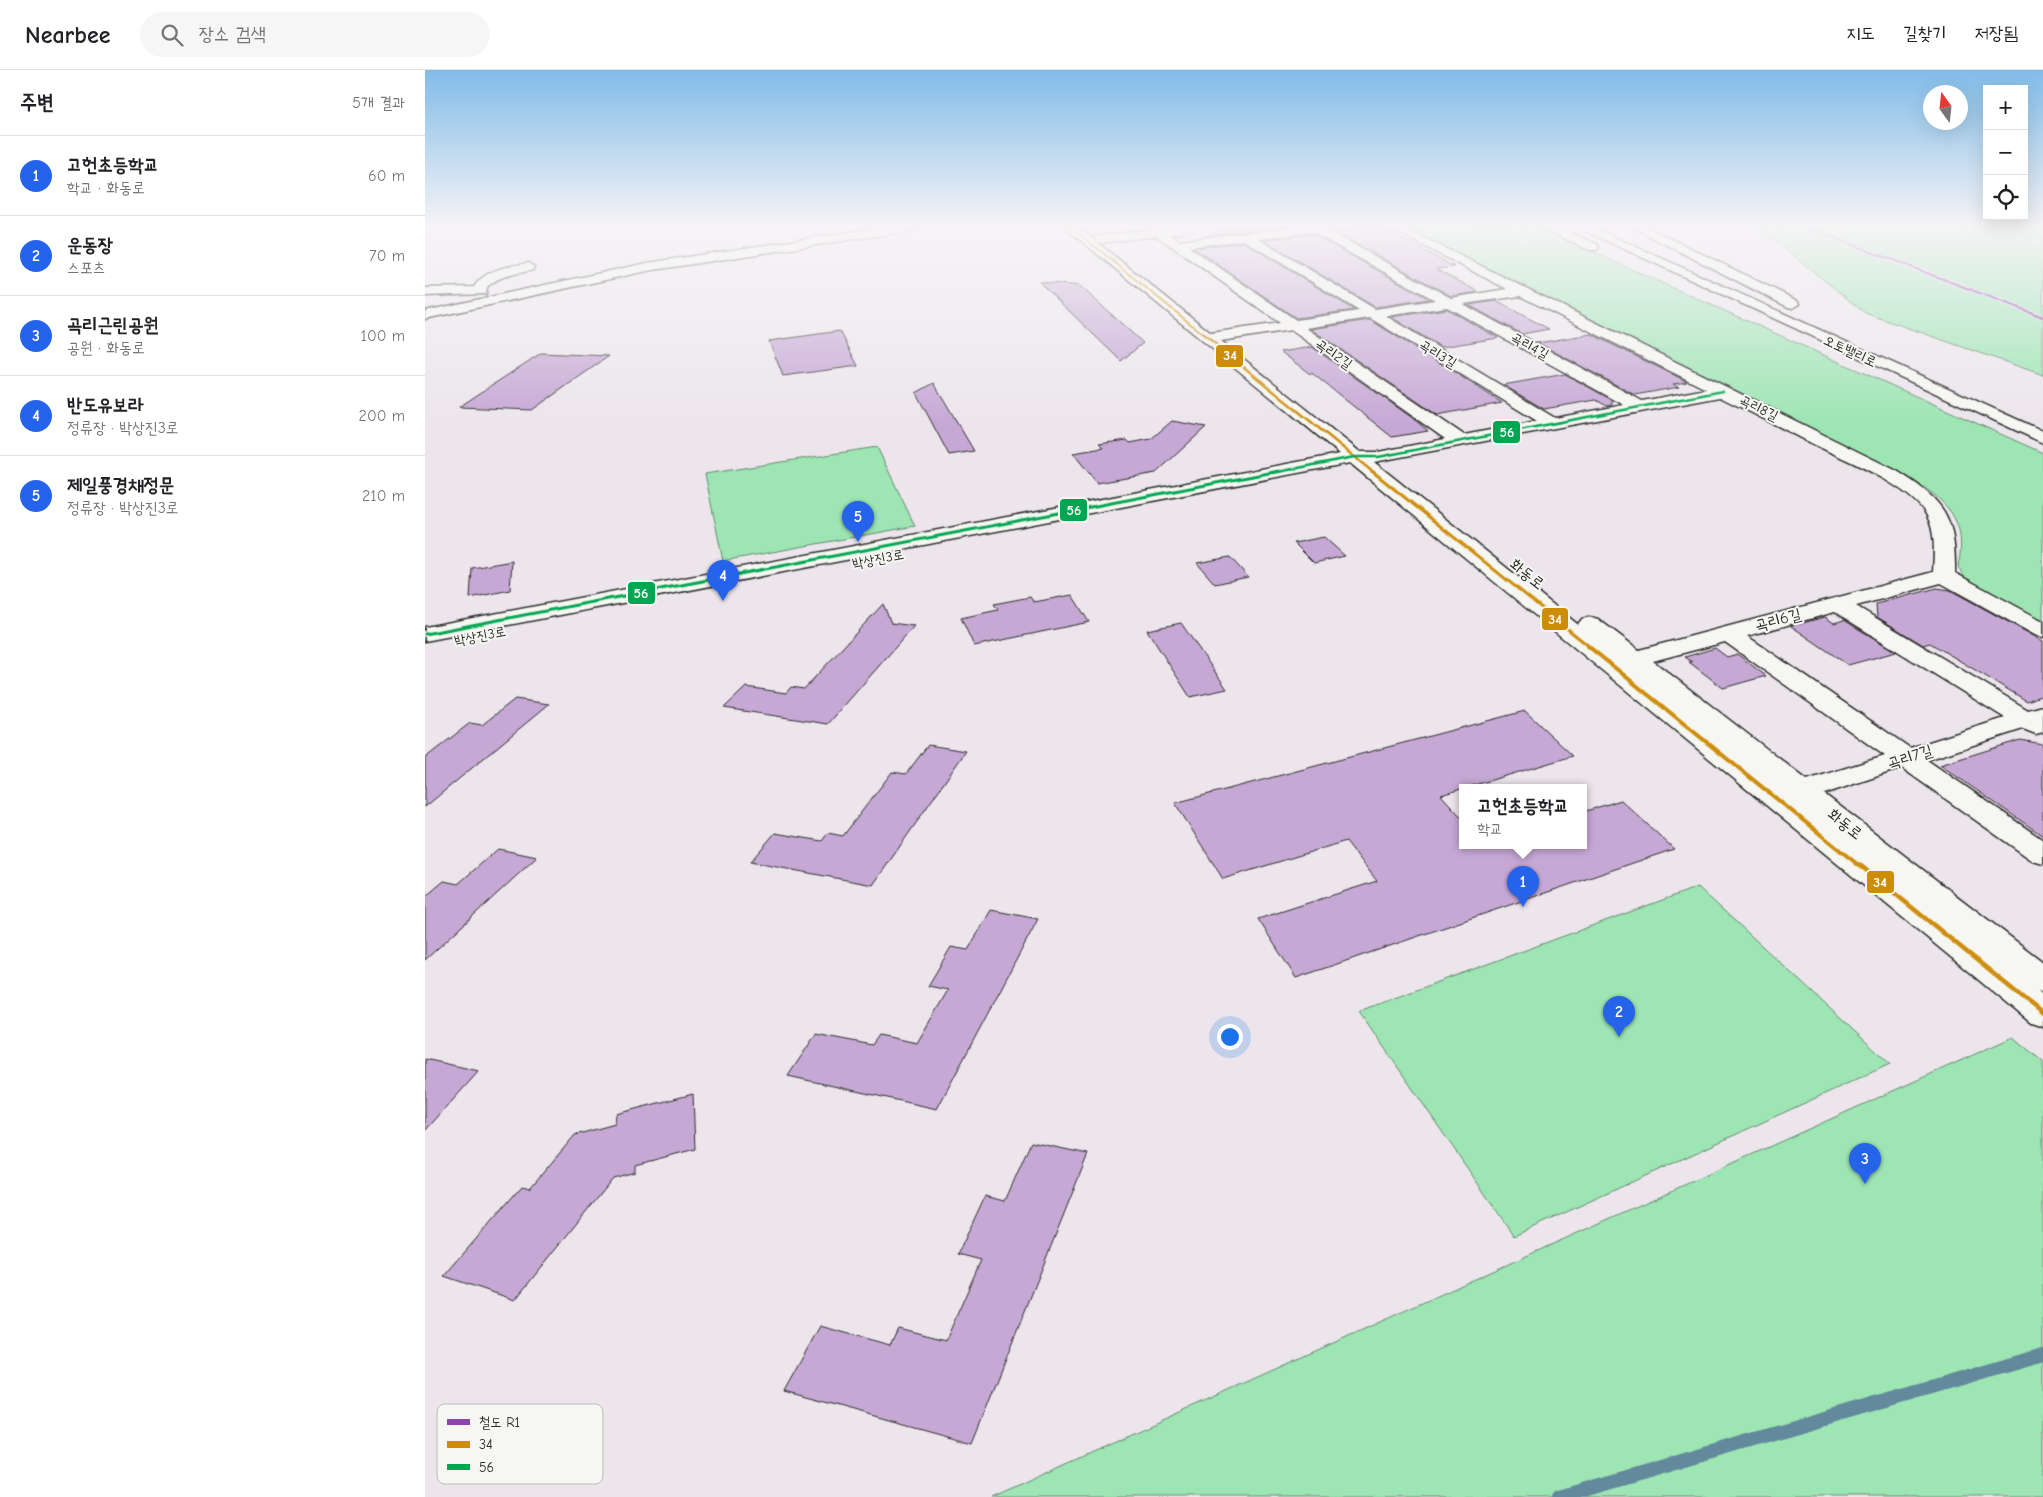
<!DOCTYPE html>
<html lang="ko">
<head>
<meta charset="utf-8">
<style>
	:root { --surface:#fff; --page:#f6f6f6; --text:#202124; --muted:#757577; --line:#e0e0e0; --accent:#2563eb }
	body { margin:0; font-family:"Comic Neue","Poor Story",sans-serif; background:var(--page); color:var(--text) }
	.controls { position:absolute; right:15px; top:15px; display:grid; overflow:hidden; border-radius:0px; box-shadow:0 5px 20px #0002 }
	.controls button { width:45px; height:45px; display:grid; place-items:center; padding:0; border:0; border-bottom:1px solid var(--line); background:var(--surface); color:var(--text); font:25px sans-serif }
	.compass { position:absolute; left:1498px; top:15px; width:45px; height:45px; border-radius:50%; background:var(--surface); box-shadow:0 5px 20px #0002; rotate:345deg }
	.you { position:absolute; left:804px; top:966px; width:18px; height:18px; margin:-12px; border:4px solid #fff; border-radius:50%; background:#1a73e8; box-shadow:0 0 0 8px #1a73e833 }
	.badge { display:grid; place-items:center; width:32px; height:32px; border-radius:50%; background:var(--accent); color:#fff; font-size:16px; font-weight:700 }
	.pin { position:absolute; translate:-50% -41px; filter:drop-shadow(0 1px 2px #0008) }
	.pin::after { content:''; position:absolute; top:26px; width:18px; height:15px; background:inherit; clip-path:polygon(0 0,100% 0,50% 100%) }
	.popup { position:absolute; left:1034px; top:714px; width:128px; height:65px; box-sizing:border-box; display:grid; place-content:center; border-radius:0px; background:var(--surface); filter:drop-shadow(0 1px 4px #0005); font-size:16px; white-space:nowrap; color:var(--muted) }
	.popup b { font-size:19px; color:var(--text) }
	.popup::after { content:''; position:absolute; left:50%; top:100%; margin-left:-10px; border:10px solid transparent; border-top-color:var(--surface) }
	.list { margin:0; padding:0; list-style:none }
	h2 { display:flex; justify-content:space-between; align-items:center; height:65px; margin:0; padding:0 20px; font-size:21px }
	h2 small { font-size:16px; font-weight:400; color:var(--muted) }
	.list li { display:grid; grid-template-columns:32px 1fr auto; gap:15px; align-items:center; box-sizing:border-box; height:80px; padding:0 20px; border-top:1px solid var(--line) }
	.list b { display:block; font-size:19px; white-space:nowrap }
	.list p { margin:0; font-size:16px; white-space:nowrap; color:var(--muted) }
	.list em { font-size:16px; font-style:normal; color:var(--muted) }
	.icon { flex:none; width:28px; height:28px; fill:none; stroke:currentColor; stroke-width:2; stroke-linecap:round; stroke-linejoin:round }
	.map { position:relative; flex:none; width:1618px; height:1427px; overflow:hidden }
	header { display:flex; align-items:center; gap:30px; box-sizing:border-box; height:70px; padding:0 25px; background:var(--surface); border-bottom:1px solid var(--line) }
	header strong { font-size:24px }
	nav { display:flex; gap:28px; margin-inline-start:auto; font-size:18px }
	.search { width:350px; height:45px; background:var(--page); display:flex; align-items:center; gap:12px; box-sizing:border-box; padding:0 18px; border-radius:28px; color:var(--muted); font-size:19px }
	main { display:flex }
	aside { flex:1; background:var(--surface) }
	.map>svg:first-child { display:block }
	.green { fill:#9de5b3; stroke:#64886f }
	.lines { fill:none; stroke-linecap:round; stroke-linejoin:round }
	.stream { stroke:#62899c; stroke-width:14 }
	.building { fill:#c6a8d5; stroke:#2b2b2b }
	.minor-casing { stroke:#2b2b2b; stroke-width:3 }
	.highway-casing { stroke:#2b2b2b; stroke-width:3 }
	.minor { fill:#f6f6f2; fill-rule:evenodd }
	.highway { fill:#f6f6f2; fill-rule:evenodd }
	.bus-1-far4-casing { stroke:#f6f6f2; stroke-width:4 }
	.bus-1-far3-casing { stroke:#f6f6f2; stroke-width:5 }
	.bus-1-far2-casing { stroke:#f6f6f2; stroke-width:6 }
	.bus-1-far1-casing { stroke:#f6f6f2; stroke-width:8 }
	.bus-1-casing { stroke:#f6f6f2; stroke-width:8 }
	.bus-2-far1-casing { stroke:#f6f6f2; stroke-width:5 }
	.bus-2-casing { stroke:#f6f6f2; stroke-width:6 }
	.bus-1-far4 { stroke:#ce8d09; stroke-width:2 }
	.bus-1-far3 { stroke:#ce8d09; stroke-width:2.5 }
	.bus-1-far2 { stroke:#ce8d09; stroke-width:3 }
	.bus-1-far1 { stroke:#ce8d09; stroke-width:4 }
	.bus-1 { stroke:#ce8d09; stroke-width:4.5 }
	.bus-2-far1 { stroke:#00a651; stroke-width:2.5 }
	.bus-2 { stroke:#00a651; stroke-width:3 }
	.rail-1-casing { stroke:#f6f6f2; stroke-width:4.5 }
	.rail-1 { stroke:#8e44ad; stroke-width:2.5 }
	.labels { text-anchor:middle; dominant-baseline:central; stroke-width:4; stroke-linejoin:round; paint-order:stroke }
	.far-street-label { font-size:14px; fill:#2b2b2b; stroke:#f6f6f2 }
	.street-label { font-size:16px; fill:#2b2b2b; stroke:#f6f6f2 }
	.key { fill:#f6f6f2; stroke:#b9b9b6; stroke-width:1 }
	.key-label { font-size:14px; fill:#2b2b2b }
	.line-badge { stroke:#f6f6f2; stroke-width:2 }
	.badge-label { font-size:14px; text-anchor:middle; font-weight:bold; fill:#fff }
</style>
</head>
<body>
<header>
<strong>Nearbee</strong>
<div class="search"><svg class="icon" aria-label="search" viewBox="0 0 24 24"><circle cx="10" cy="10" r="6"/><path d="M15 15l6 6"/></svg>장소 검색</div>
<nav><a>지도</a><a>길찾기</a><a>저장됨</a></nav>
</header>
<main>
<aside>
<h2>주변<small>5개 결과</small></h2>
<ul class="list">
<li><span class="badge">1</span><div><b>고헌초등학교</b><p>학교 · 화동로</p></div><em>60 m</em></li>
<li><span class="badge">2</span><div><b>운동장</b><p>스포츠</p></div><em>70 m</em></li>
<li><span class="badge">3</span><div><b>곡리근린공원</b><p>공원 · 화동로</p></div><em>100 m</em></li>
<li><span class="badge">4</span><div><b>반도유보라</b><p>정류장 · 박상진3로</p></div><em>200 m</em></li>
<li><span class="badge">5</span><div><b>제일풍경채정문</b><p>정류장 · 박상진3로</p></div><em>210 m</em></li>
</ul>
</aside>
<div class="map">
<svg width="1618" height="1427" viewBox="0 0 1618 1427">
	<rect width="100%" height="100%" fill="#ece6ec"/>
	<filter id="ink" filterUnits="userSpaceOnUse"><feTurbulence type="fractalNoise" baseFrequency=".02" numOctaves="2"/><feDisplacementMap in="SourceGraphic" scale="10" xChannelSelector="R" yChannelSelector="G"/><feConvolveMatrix kernelMatrix="1 2 1 2 8 2 1 2 1" color-interpolation-filters="sRGB"/></filter>
	<g filter="url(#ink)">
		<path class="green" d="M 972,154 L 1105,154 L 1618,383 L 1618,551 L 1540,509 L 1533,496 C 1544,449 1520,430 1483,407 Z
			M 1329,154 L 1618,154 L 1618,305 L 1440,243 Z
			M 452,377 L 490,456 L 298,491 L 280,404 Z
			M 1273,817 L 1465,994 L 1089,1166 L 934,941 Z
			M 1588,967 L 1618,992 L 1618,1427 L 566,1427 Z"/>
		<g class="lines">
			<path class="stream" d="M 1134,1427 L 1618,1285"/>
		</g>
		<path class="building" d="M 832,154 L 873,154 L 783,166 L 792,159 Z
			M 931,154 L 954,154 L 973,167 L 1030,197 L 1011,199 L 1054,222 L 1026,226 L 908,161 L 923,160 Z
			M 887,164 L 1004,229 L 950,237 L 839,170 Z
			M 819,172 L 929,240 L 871,248 L 769,178 Z
			M 614,212 L 655,216 L 718,273 L 696,291 Z
			M 1071,231 L 1124,259 L 1097,264 L 1044,235 Z
			M 1022,239 L 1073,268 L 1016,277 L 966,247 Z
			M 945,250 L 1026,300 L 1077,333 L 1012,345 L 886,259 Z
			M 415,261 L 433,296 L 358,306 L 344,271 Z
			M 1166,264 L 1261,311 L 1262,312 L 1248,314 L 1254,317 L 1210,325 L 1113,273 Z
			M 887,277 L 989,349 L 1003,361 L 967,367 L 888,304 L 885,304 L 856,282 Z
			M 116,283 L 184,286 L 107,340 L 34,337 Z
			M 1140,304 L 1187,330 L 1187,335 L 1182,336 L 1171,330 L 1119,339 L 1078,315 Z
			M 509,313 L 549,381 L 524,385 L 491,323 Z
			M 747,351 L 781,357 L 731,403 L 672,413 L 648,383 L 678,378 L 674,374 L 702,370 L 705,373 L 726,369 Z
			M 899,467 L 920,486 L 889,493 L 869,473 Z
			M 805,487 L 823,507 L 790,514 L 772,493 Z
			M 87,491 L 85,520 L 45,528 L 47,498 Z
			M 1512,518 L 1525,520 L 1618,571 L 1618,625 L 1602,631 L 1505,573 L 1498,575 L 1452,547 L 1451,534 Z
			M 647,525 L 664,552 L 549,576 L 536,548 L 573,540 L 569,534 L 605,527 L 609,532 Z
			M 458,534 L 466,553 L 489,556 L 403,654 L 299,638 L 321,617 L 361,623 L 366,617 L 379,619 Z
			M 1400,547 L 1409,553 L 1419,550 L 1471,582 L 1423,595 L 1366,556 Z
			M 756,553 L 802,619 L 765,627 L 722,560 Z
			M 1290,578 L 1302,587 L 1312,584 L 1341,606 L 1298,618 L 1264,592 L 1267,592 L 1260,587 Z
			M 90,629 L 124,634 L 0,737 L 0,688 L 45,653 L 57,655 Z
			M 1100,641 L 1148,686 L 1016,725 L 1038,749 L 1038,776 L 1158,776 L 1158,742 L 1196,730 L 1249,779 L 871,908 L 833,849 L 952,811 L 921,771 L 798,809 L 750,733 Z
			M 1595,670 L 1618,674 L 1618,766 L 1515,695 Z
			M 503,675 L 541,681 L 448,815 L 325,792 L 350,763 L 397,771 L 403,763 L 418,766 L 467,702 L 481,704 Z
			M 73,779 L 112,787 L 0,890 L 0,827 L 19,811 L 33,814 Z
			M 566,840 L 613,849 L 512,1039 L 363,1006 L 391,964 L 447,975 L 454,965 L 492,973 L 523,920 L 503,916 L 526,877 L 543,880 Z
			M 0,989 L 54,1001 L 0,1061 Z
			M 268,1024 L 270,1079 L 210,1095 L 210,1102 L 188,1108 L 90,1230 L 19,1206 L 97,1116 L 105,1118 L 150,1065 L 190,1054 L 191,1044 Z
			M 606,1072 L 663,1084 L 547,1373 L 359,1321 L 395,1256 L 465,1275 L 473,1258 L 521,1270 L 556,1190 L 533,1184 L 560,1126 L 580,1131 Z"/>
		<g class="lines">
			<g class="minor-casing">
				<path id="minor" d="M 478,154 L 508,154 L 502,158 L 222,201 L 0,249 L 0,241 L 222,193 Z
					M 636,154 L 649,154 L 786,263 L 855,253 L 732,166 L 676,173 L 672,172 L 670,169 L 672,166 L 752,156 L 758,160 L 756,163 L 745,164 L 755,171 L 889,154 L 929,154 L 923,158 L 902,160 L 1026,228 L 1082,219 L 956,154 L 971,154 L 1472,401 C 1519,431 1531,446 1530,503 L 1618,551 L 1618,567 L 1610,565 L 1516,513 L 1431,536 L 1603,640 L 1618,636 L 1618,662 L 1611,664 L 1598,659 L 1502,690 L 1618,770 L 1618,794 L 1608,791 L 1477,698 L 1399,724 L 1618,892 L 1618,922 L 1613,921 L 1618,925 L 1618,957 L 1606,953 L 925,393 L 0,571 L 0,557 L 915,384 ZM 887,162 L 1010,230 L 950,239 L 833,169 ZM 819,170 L 934,241 L 871,250 L 764,177 ZM 1095,226 L 1281,319 L 1217,331 L 1038,234 ZM 1022,237 L 1199,335 L 1130,348 L 961,246 ZM 945,248 L 1112,351 L 1039,365 L 881,258 ZM 866,260 L 1020,369 L 953,382 L 935,382 L 796,271 ZM 1295,327 C 1327,343 1359,359 1390,375 C 1419,389 1488,417 1502,446 C 1511,463 1509,484 1508,502 L 1214,580 L 1173,549 L 1165,547 L 1157,549 L 1153,554 L 1156,557 L 949,392 ZM 1410,542 L 1580,648 L 1485,678 L 1322,566 ZM 1300,572 L 1460,686 L 1382,710 L 1228,591 Z
					M 103,193 L 109,197 L 108,200 C 91,204 75,205 62,217 L 61,224 L 0,226 L 0,218 L 49,217 C 60,199 84,196 103,193 Z"/>
			</g>
			<g class="highway-casing">
				<path id="highway" d="M 1108,154 L 1124,154 L 1172,174 L 1174,177 L 1172,180 L 1164,180 Z
					M 1145,154 L 1161,154 L 1618,361 L 1618,373 Z
					M 1201,154 L 1216,154 L 1373,231 L 1375,234 L 1368,238 L 1363,237 Z"/>
			</g>
			<use href="#minor" class="minor"/>
			<use href="#highway" class="highway"/>
			<g class="bus-1-far4-casing">
				<path id="bus-1-far4" d="M 642,154 L 778,264"/>
			</g>
			<g class="bus-1-far3-casing">
				<path id="bus-1-far3" d="M 777,263 L 949,403"/>
			</g>
			<g class="bus-1-far2-casing">
				<path id="bus-1-far2" d="M 947,401 L 1165,577"/>
			</g>
			<g class="bus-1-far1-casing">
				<path id="bus-1-far1" d="M 1163,576 L 1437,798"/>
			</g>
			<g class="bus-1-casing">
				<path id="bus-1" d="M 1436,796 L 1618,944"/>
			</g>
			<g class="bus-2-far1-casing">
				<path id="bus-2-far1" d="M 848,403 L 929,387 L 953,387 L 1298,321"/>
			</g>
			<g class="bus-2-casing">
				<path id="bus-2" d="M 0,564 L 854,401"/>
			</g>
			<use href="#bus-1-far4" class="bus-1-far4"/>
			<use href="#bus-1-far3" class="bus-1-far3"/>
			<use href="#bus-1-far2" class="bus-1-far2"/>
			<use href="#bus-1-far1" class="bus-1-far1"/>
			<use href="#bus-1" class="bus-1"/>
			<use href="#bus-2-far1" class="bus-2-far1"/>
			<use href="#bus-2" class="bus-2"/>
			<g class="rail-1-casing">
				<path id="rail-1" d="M 1373,154 L 1618,247"/>
			</g>
			<use href="#rail-1" class="rail-1"/>
		</g>
	</g>
	<linearGradient id="sky" x2="0" y2="1"><stop stop-color="#81bce8"/><stop offset="0.44" stop-color="#f6f4f6"/><stop offset="1" stop-color="#f6f4f6" stop-opacity="0"/></linearGradient>
	<rect width="1618" height="354" fill="url(#sky)"/>
	<g class="labels">
		<g class="far-street-label">
			<text transform="translate(1105 276) rotate(29)">곡리4길</text>
			<text transform="translate(1425 281) rotate(25)">오토밸리로</text>
			<text transform="translate(909 284) rotate(35)">곡리2길</text>
			<text transform="translate(1013 284) rotate(31)">곡리3길</text>
			<text transform="translate(1334 338) rotate(26)">곡리8길</text>
			<text transform="translate(453 489) rotate(-11)">박상진3로</text>
			<text transform="translate(55 566) rotate(-11)">박상진3로</text>
		</g>
		<g class="street-label">
			<text transform="translate(1102 504) rotate(38)">화동로</text>
			<text transform="translate(1353 550) rotate(-15)">곡리6길</text>
			<text transform="translate(1485 687) rotate(-18)">곡리7길</text>
			<text transform="translate(1420 754) rotate(38)">화동로</text>
		</g>
	</g>
	<rect x="12" y="1334" width="166" height="80" rx="8" class="key"/>
	<rect x="22" y="1349" width="23" height="6" fill="#8e44ad"/>
	<rect x="22" y="1371" width="23" height="7" fill="#ce8d09"/>
	<rect x="22" y="1394" width="23" height="6" fill="#00a651"/>
	<g class="key-label">
		<text x="54" y="1357">철도 R1</text>
		<text x="54" y="1379">34</text>
		<text x="54" y="1402">56</text>
	</g>
	<g class="line-badge">
		<rect x="790" y="274" width="29" height="24" rx="5" fill="#ce8d09"/>
		<rect x="1067" y="350" width="29" height="24" rx="5" fill="#00a651"/>
		<rect x="634" y="428" width="29" height="24" rx="5" fill="#00a651"/>
		<rect x="202" y="511" width="29" height="24" rx="5" fill="#00a651"/>
		<rect x="1116" y="537" width="28" height="24" rx="5" fill="#ce8d09"/>
		<rect x="1441" y="800" width="29" height="24" rx="5" fill="#ce8d09"/>
	</g>
	<g class="badge-label">
		<text x="805" y="290">34</text>
		<text x="1082" y="367">56</text>
		<text x="649" y="445">56</text>
		<text x="216" y="528">56</text>
		<text x="1130" y="554">34</text>
		<text x="1455" y="817">34</text>
	</g>
</svg>
<div class="controls">
<button>+</button>
<button>−</button>
<button><svg class="icon" aria-label="locate" viewBox="0 0 24 24"><circle cx="12" cy="12" r="6"/><path d="M12 2v4M12 18v4M2 12h4M18 12h4"/></svg></button>
</div>
<svg class="compass" viewBox="-18 -18 36 36"><path d="M0-13l5 13h-10z" fill="#e53935"/><path d="M0 13l5-13h-10z" fill="#757577"/></svg>
<div class="you"></div>
<div class="pin badge" style="left:1098px;top:837px">1</div>
<div class="popup"><b>고헌초등학교</b>학교</div>
<div class="pin badge" style="left:1194px;top:967px">2</div>
<div class="pin badge" style="left:1440px;top:1114px">3</div>
<div class="pin badge" style="left:298px;top:531px">4</div>
<div class="pin badge" style="left:433px;top:472px">5</div>
</div>
</main>
</body>
</html>
